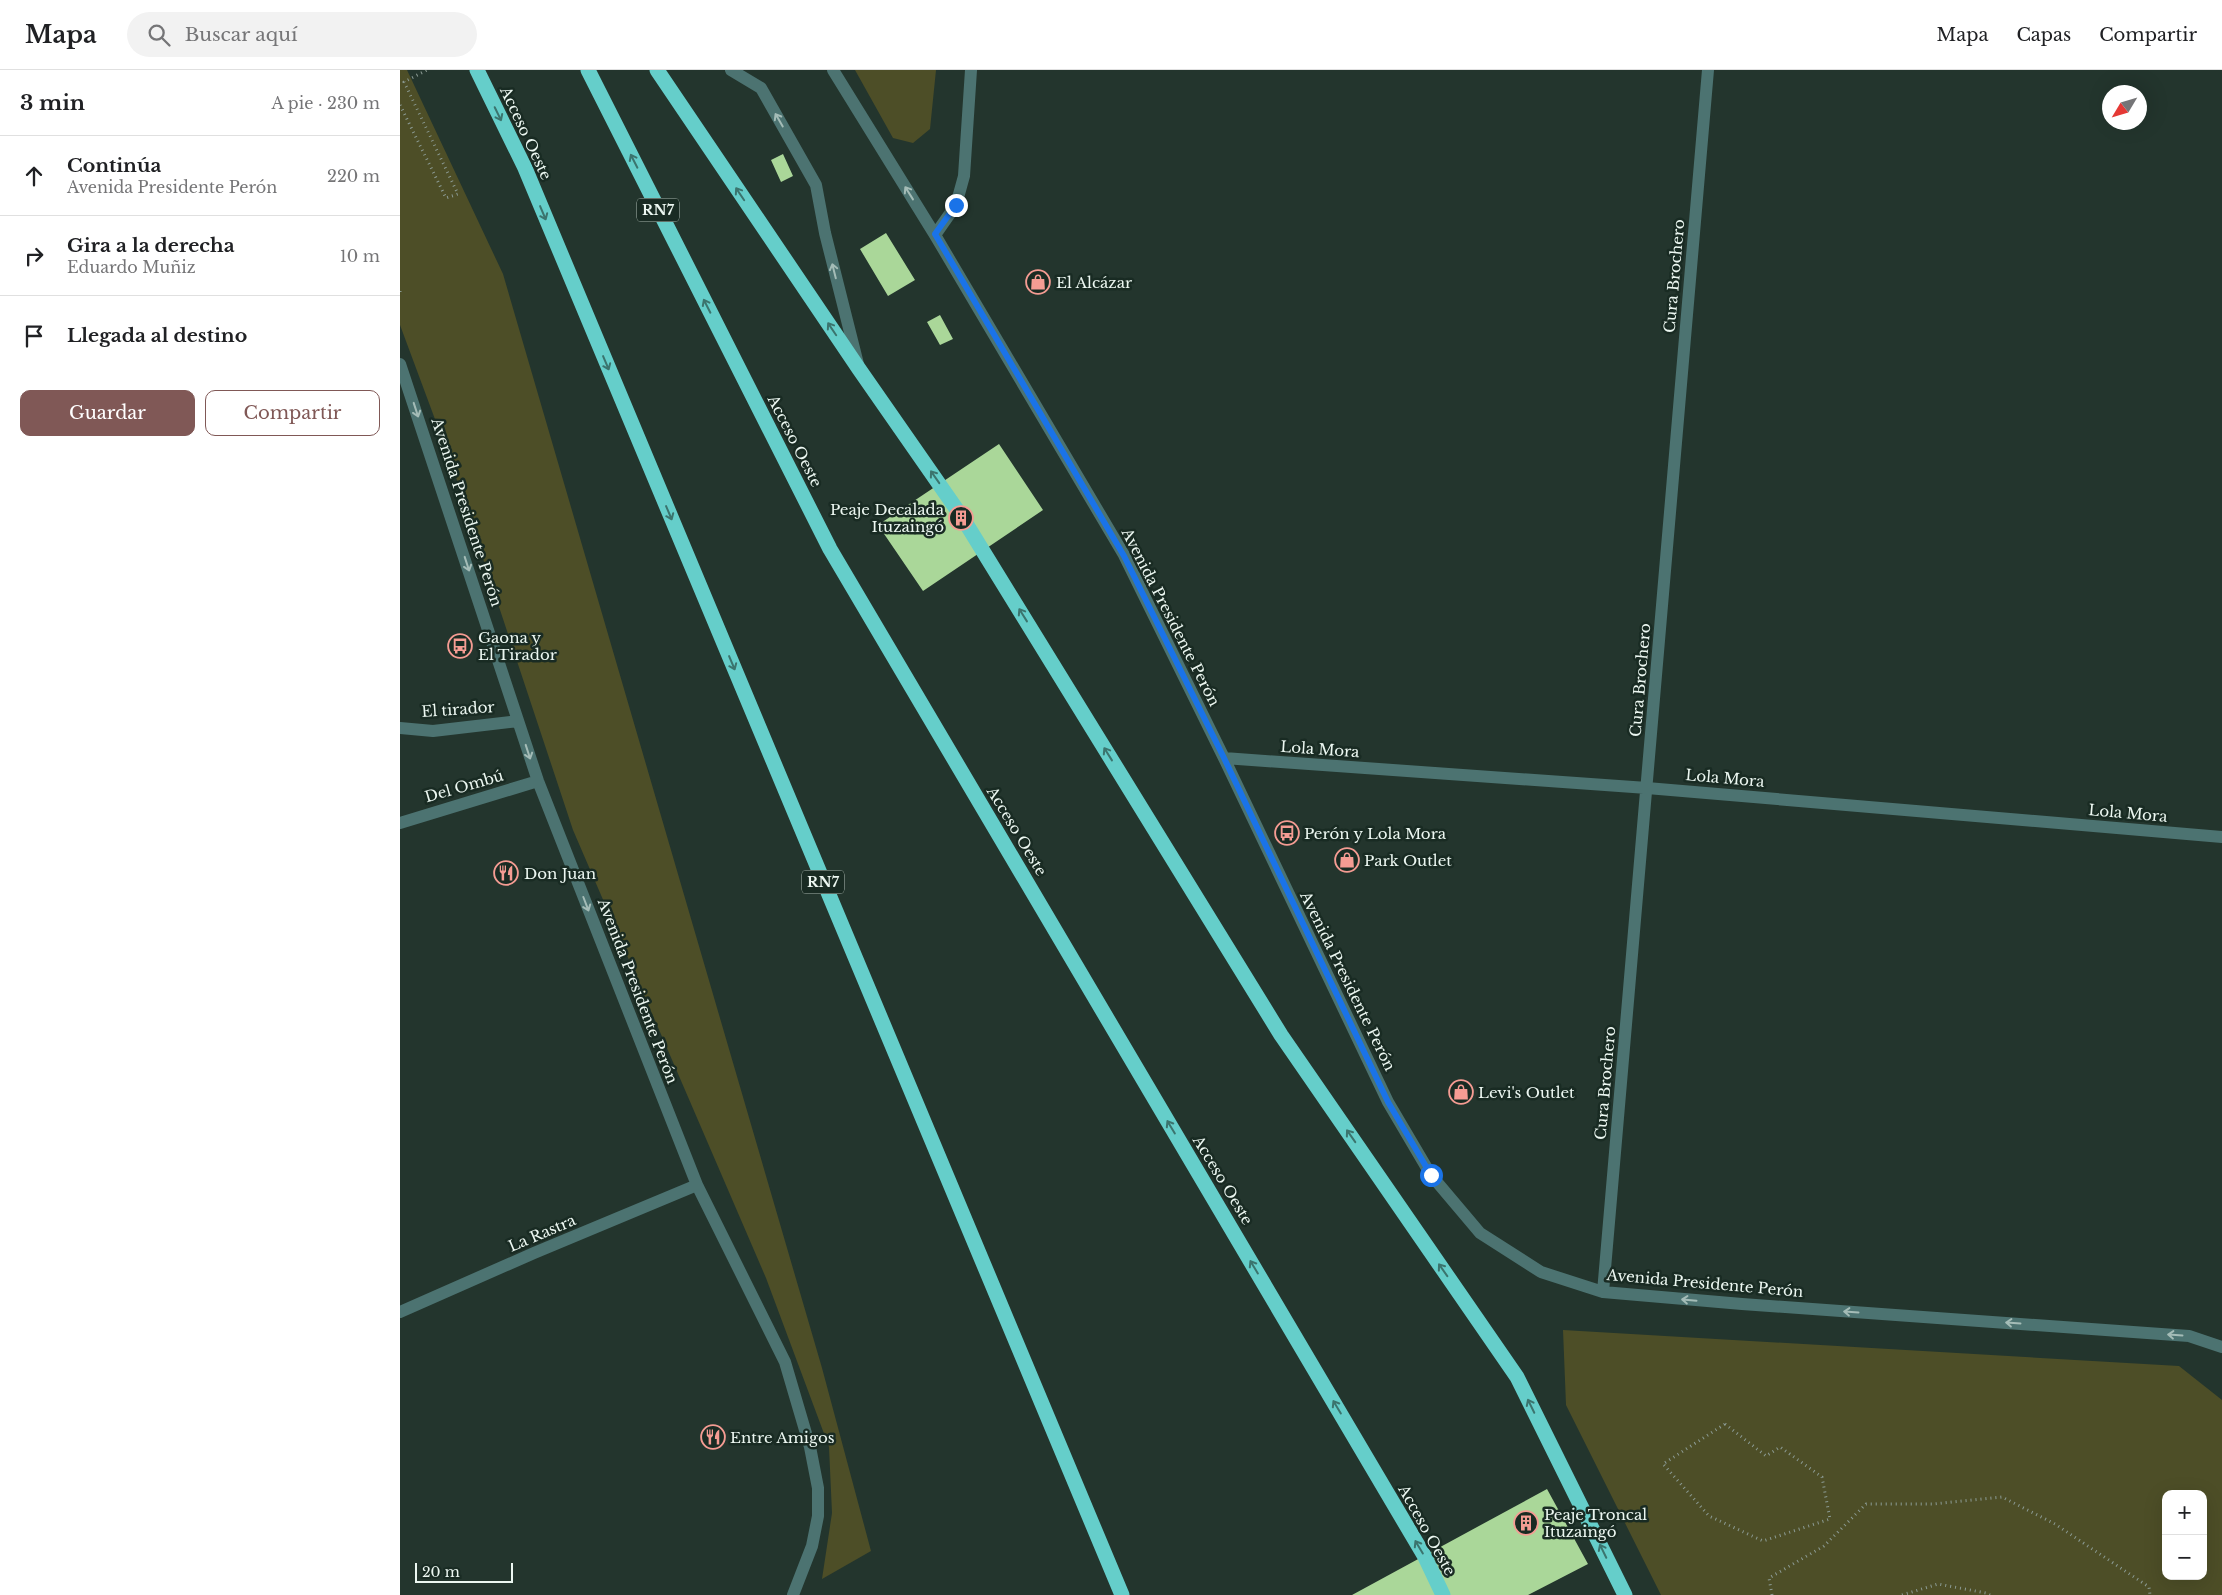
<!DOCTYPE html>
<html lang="es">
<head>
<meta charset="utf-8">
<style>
	:root { --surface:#fff; --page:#f2f2f2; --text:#202124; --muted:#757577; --line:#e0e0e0; --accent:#805856 }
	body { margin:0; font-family:"Libre Baskerville",serif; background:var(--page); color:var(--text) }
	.controls { position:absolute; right:15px; bottom:15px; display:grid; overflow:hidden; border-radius:10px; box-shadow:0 5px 20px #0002 }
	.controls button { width:45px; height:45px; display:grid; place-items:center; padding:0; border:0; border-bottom:1px solid var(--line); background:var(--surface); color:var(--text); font:25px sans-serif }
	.compass { position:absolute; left:1702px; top:15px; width:45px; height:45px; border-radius:50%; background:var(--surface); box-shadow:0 5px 20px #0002; rotate:232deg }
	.scale { position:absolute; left:15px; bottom:12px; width:98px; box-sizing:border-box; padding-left:5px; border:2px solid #ecf7f1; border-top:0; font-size:14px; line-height:18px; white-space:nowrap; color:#ecf7f1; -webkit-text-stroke:4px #192b23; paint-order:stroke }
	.stop { position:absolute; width:15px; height:15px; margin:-11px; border:4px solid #1a73e8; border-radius:50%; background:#fff }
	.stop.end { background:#1a73e8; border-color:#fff; box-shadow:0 1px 5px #0008 }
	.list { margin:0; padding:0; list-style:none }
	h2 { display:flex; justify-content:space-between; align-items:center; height:65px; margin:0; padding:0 20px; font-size:21px }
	h2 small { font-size:16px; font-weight:400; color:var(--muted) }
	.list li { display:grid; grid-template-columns:32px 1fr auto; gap:15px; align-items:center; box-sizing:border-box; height:80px; padding:0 20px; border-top:1px solid var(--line) }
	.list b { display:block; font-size:19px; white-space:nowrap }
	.list p { margin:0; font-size:16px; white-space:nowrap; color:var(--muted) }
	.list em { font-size:16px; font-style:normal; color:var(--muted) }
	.actions { display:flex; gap:10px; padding:15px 20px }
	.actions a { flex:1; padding:11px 0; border:1px solid var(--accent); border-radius:10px; text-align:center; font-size:18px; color:var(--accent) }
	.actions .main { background:var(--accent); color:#fff }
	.icon { flex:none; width:28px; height:28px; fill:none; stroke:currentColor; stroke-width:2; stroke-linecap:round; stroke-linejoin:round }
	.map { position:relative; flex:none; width:1822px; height:1525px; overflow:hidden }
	header { display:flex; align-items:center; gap:30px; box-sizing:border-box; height:70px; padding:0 25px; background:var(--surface); border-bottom:1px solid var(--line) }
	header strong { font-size:24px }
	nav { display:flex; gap:28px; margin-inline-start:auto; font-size:18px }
	.search { width:350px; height:45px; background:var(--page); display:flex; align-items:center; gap:12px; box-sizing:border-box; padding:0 18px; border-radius:28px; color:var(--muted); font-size:19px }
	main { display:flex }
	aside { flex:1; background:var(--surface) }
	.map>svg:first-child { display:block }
	.green { fill:#4d4e27; fill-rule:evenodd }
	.building { fill:#aad799 }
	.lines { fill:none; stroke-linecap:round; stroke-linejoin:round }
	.path { stroke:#8c9b94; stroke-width:3; stroke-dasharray:1 4; stroke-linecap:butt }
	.minor { stroke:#4c7371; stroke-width:12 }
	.highway { stroke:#65ceca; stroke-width:15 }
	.oneway { stroke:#3b746e }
	.oneway2 { stroke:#a4bcb7 }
	.route { stroke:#1a73e8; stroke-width:6 }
	.labels { text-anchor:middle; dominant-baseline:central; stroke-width:5; stroke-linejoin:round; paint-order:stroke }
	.shield { fill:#192b23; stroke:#adbab3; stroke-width:1 }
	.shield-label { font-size:14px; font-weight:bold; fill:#ecf7f1 }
	.street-label { font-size:15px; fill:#ecf7f1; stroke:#192b23 }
	.poi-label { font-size:15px; fill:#ecf7f1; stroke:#192b23; text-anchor:start }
</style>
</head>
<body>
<header>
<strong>Mapa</strong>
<div class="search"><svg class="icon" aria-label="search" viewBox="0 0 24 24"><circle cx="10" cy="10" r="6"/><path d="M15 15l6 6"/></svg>Buscar aquí</div>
<nav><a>Mapa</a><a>Capas</a><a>Compartir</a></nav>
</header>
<main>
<aside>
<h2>3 min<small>A pie · 230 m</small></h2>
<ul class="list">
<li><svg class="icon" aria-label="ahead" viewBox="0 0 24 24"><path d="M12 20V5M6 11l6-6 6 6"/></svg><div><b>Continúa</b><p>Avenida Presidente Perón</p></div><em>220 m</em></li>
<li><svg class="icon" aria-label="right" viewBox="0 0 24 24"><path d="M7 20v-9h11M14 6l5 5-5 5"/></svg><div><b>Gira a la derecha</b><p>Eduardo Muñiz</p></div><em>10 m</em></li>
<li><svg class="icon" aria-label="arrive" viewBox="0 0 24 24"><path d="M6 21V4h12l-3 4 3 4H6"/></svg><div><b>Llegada al destino</b></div></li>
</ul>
<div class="actions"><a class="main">Guardar</a><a>Compartir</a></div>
</aside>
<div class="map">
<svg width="1822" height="1525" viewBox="0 0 1822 1525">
	<rect width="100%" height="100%" fill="#23352d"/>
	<path class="green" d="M 0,0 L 7,0 L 103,204 L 422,1298 L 471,1481 L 422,1509 L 432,1443 L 429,1377 L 366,1208 L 173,760 L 52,395 L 0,255 Z
		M 455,0 L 536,0 L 530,59 L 513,73 L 493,68 Z
		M 1163,1260 L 1779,1296 L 1822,1330 L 1822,1525 L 1261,1525 L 1166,1335 ZM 1766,1424 L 1803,1424 L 1803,1506 L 1766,1506 Z"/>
	<path class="building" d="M 383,84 L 393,106 L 381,112 L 371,90 Z
		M 486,163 L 515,210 L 488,226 L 460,179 Z
		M 540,245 L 553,269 L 540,275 L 527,252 Z
		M 599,374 L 643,440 L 523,521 L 478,455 Z
		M 1147,1419 L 1188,1494 L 1128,1525 L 952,1525 Z"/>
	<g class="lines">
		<path class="path" d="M 0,35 L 46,128 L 58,124 L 4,12 L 27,0
			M 0,221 L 0,223
			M 1325,1354 L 1366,1386 L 1380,1377 L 1422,1407 L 1430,1449 L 1363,1471 L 1309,1446 L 1263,1394 Z
			M 1372,1525 L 1369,1508 L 1424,1476 L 1466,1434 L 1533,1434 L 1602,1427 L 1655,1454 L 1749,1517 L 1750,1525
			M 1502,1525 L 1538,1514 L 1586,1523 L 1590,1525"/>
		<path class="minor" d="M 331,0 L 361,18 L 416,115 L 425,163 L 458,294
			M 433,0 L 535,165 L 724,485 L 824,688 L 988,1032 L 1031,1105 L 1080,1163 L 1141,1202 L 1203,1222 L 1342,1234 L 1789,1266 L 1822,1277
			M 535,165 L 556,135 L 564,106 L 571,0
			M 0,294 L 138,711 L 297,1115 L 385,1292 L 410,1377 L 418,1418 L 418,1446 L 412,1476 L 393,1525
			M 0,658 L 33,661 L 118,651
			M 824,688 L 1247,718 L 1822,767
			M 0,753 L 138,711
			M 1203,1222 L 1308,0
			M 0,1242 L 134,1183 L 297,1115"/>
		<path class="highway" d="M 77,0 L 125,98 L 722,1525
			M 188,0 L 430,479 L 1025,1487 L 1043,1525
			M 257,0 L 459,299 L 562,447 L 881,965 L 1117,1307 L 1225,1525"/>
	</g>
	<defs><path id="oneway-shaft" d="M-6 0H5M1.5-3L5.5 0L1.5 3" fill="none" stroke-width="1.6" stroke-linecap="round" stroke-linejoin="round" transform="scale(1.25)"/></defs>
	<g class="oneway">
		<use href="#oneway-shaft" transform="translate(98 44) rotate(64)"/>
		<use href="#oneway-shaft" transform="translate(234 91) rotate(-117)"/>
		<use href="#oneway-shaft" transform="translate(340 124) rotate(-124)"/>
		<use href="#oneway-shaft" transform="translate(143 143) rotate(67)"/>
		<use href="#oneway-shaft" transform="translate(307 236) rotate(-117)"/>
		<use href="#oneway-shaft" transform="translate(432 259) rotate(-124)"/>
		<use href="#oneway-shaft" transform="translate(206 293) rotate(67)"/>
		<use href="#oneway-shaft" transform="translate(535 407) rotate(-125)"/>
		<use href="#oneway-shaft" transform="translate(269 443) rotate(67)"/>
		<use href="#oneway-shaft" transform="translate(623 545) rotate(-122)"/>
		<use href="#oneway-shaft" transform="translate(332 593) rotate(67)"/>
		<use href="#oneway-shaft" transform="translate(708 684) rotate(-122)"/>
		<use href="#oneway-shaft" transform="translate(771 1057) rotate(-121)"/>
		<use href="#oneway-shaft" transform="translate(951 1066) rotate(-125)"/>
		<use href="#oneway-shaft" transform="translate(854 1197) rotate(-121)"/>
		<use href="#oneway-shaft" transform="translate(1043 1200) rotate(-125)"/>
		<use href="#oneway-shaft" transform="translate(1131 1336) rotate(-116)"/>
		<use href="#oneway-shaft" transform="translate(937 1337) rotate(-121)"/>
		<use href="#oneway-shaft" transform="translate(1019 1477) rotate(-121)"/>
		<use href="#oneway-shaft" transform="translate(1203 1481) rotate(-116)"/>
	</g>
	<g class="oneway2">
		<use href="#oneway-shaft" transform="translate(379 50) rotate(-120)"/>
		<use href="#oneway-shaft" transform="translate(509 123) rotate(-122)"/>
		<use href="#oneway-shaft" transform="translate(434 201) rotate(-104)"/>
		<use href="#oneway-shaft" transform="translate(16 340) rotate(72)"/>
		<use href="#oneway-shaft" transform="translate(67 494) rotate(72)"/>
		<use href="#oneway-shaft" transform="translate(128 682) rotate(72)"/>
		<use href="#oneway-shaft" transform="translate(186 834) rotate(69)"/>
		<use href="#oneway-shaft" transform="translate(1289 1230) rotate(-175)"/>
		<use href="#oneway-shaft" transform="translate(1451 1242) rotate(-176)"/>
		<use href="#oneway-shaft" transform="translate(1613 1253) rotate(-176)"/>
		<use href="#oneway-shaft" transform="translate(1775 1265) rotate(-176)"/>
	</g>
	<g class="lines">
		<path class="route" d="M 556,135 L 535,164 L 724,486 L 824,688 L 988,1032 L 1031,1105"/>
	</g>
	<defs>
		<g id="shop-ring" transform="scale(1.25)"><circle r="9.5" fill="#192b23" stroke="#f59c93" stroke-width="1.5"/><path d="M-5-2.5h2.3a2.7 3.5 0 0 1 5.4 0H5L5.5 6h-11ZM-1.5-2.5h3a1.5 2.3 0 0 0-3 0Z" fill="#f59c93"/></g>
		<g id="building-ring" transform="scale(1.25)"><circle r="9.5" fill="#192b23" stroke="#f59c93" stroke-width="1.5"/><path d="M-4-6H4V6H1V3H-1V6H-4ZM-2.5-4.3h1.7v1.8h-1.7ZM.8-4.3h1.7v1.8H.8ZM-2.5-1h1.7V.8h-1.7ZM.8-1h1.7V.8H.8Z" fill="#f59c93"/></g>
		<g id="bus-ring" transform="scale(1.25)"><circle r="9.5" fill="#192b23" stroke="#f59c93" stroke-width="1.5"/><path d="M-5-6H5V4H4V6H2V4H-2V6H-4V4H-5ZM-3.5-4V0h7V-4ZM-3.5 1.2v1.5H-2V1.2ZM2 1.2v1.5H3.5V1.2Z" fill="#f59c93"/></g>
		<g id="restaurant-ring" transform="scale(1.25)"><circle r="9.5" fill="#192b23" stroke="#f59c93" stroke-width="1.5"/><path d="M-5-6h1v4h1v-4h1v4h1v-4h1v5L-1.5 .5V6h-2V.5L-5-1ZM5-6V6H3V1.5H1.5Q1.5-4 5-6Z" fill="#f59c93"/></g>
	</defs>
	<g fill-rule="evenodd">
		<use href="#shop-ring" x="638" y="212"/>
		<use href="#building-ring" x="561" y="448"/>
		<use href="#bus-ring" x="60" y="576"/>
		<use href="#bus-ring" x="887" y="763"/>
		<use href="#shop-ring" x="947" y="790"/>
		<use href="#restaurant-ring" x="106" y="803"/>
		<use href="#shop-ring" x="1061" y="1022"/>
		<use href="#restaurant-ring" x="313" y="1367"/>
		<use href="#building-ring" x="1126" y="1453"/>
	</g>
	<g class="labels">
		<g class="shield">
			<rect x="237" y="128.5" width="42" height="23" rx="4"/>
			<rect x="402" y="800.5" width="42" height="23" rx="4"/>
		</g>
		<g class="shield-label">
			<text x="258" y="140">RN7</text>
			<text x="423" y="812">RN7</text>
		</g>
		<g class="street-label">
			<text transform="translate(126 63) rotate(65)">Acceso Oeste</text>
			<text transform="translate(1274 206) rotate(-85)">Cura Brochero</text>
			<text transform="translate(395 371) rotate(63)">Acceso Oeste</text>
			<text transform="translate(67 442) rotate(72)">Avenida Presidente Perón</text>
			<text transform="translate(771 547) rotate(63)">Avenida Presidente Perón</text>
			<text transform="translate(1240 610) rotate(-85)">Cura Brochero</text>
			<text transform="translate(58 639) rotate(-4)">El tirador</text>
			<text transform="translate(920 679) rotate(4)">Lola Mora</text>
			<text transform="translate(1325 708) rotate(5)">Lola Mora</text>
			<text transform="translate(64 716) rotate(-16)">Del Ombú</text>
			<text transform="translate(1728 743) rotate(5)">Lola Mora</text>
			<text transform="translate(617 761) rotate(59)">Acceso Oeste</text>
			<text transform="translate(948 911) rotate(64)">Avenida Presidente Perón</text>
			<text transform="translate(238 921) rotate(69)">Avenida Presidente Perón</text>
			<text transform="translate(1205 1013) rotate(-85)">Cura Brochero</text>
			<text transform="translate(823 1110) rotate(59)">Acceso Oeste</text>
			<text transform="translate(142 1163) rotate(-23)">La Rastra</text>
			<text transform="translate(1305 1213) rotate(5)">Avenida Presidente Perón</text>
			<text transform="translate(1027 1460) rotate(61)">Acceso Oeste</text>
		</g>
		<g class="poi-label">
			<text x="656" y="212">El Alcázar</text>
			<text x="544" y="439" text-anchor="end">Peaje Decalada<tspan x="544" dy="17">Ituzaingó</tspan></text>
			<text x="78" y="567">Gaona y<tspan x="78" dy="17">El Tirador</tspan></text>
			<text x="904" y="763">Perón y Lola Mora</text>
			<text x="964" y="790">Park Outlet</text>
			<text x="124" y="803">Don Juan</text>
			<text x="1078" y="1022">Levi's Outlet</text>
			<text x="330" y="1367">Entre Amigos</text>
			<text x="1144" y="1444">Peaje Troncal<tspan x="1144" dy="17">Ituzaingó</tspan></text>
		</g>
	</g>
</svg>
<div class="controls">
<button>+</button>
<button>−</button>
</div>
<svg class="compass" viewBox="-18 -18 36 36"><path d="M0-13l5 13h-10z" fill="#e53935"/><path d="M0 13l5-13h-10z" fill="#757577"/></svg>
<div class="scale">20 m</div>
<div class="stop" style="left:1031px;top:1105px"></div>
<div class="stop end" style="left:556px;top:135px"></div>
</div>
</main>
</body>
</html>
